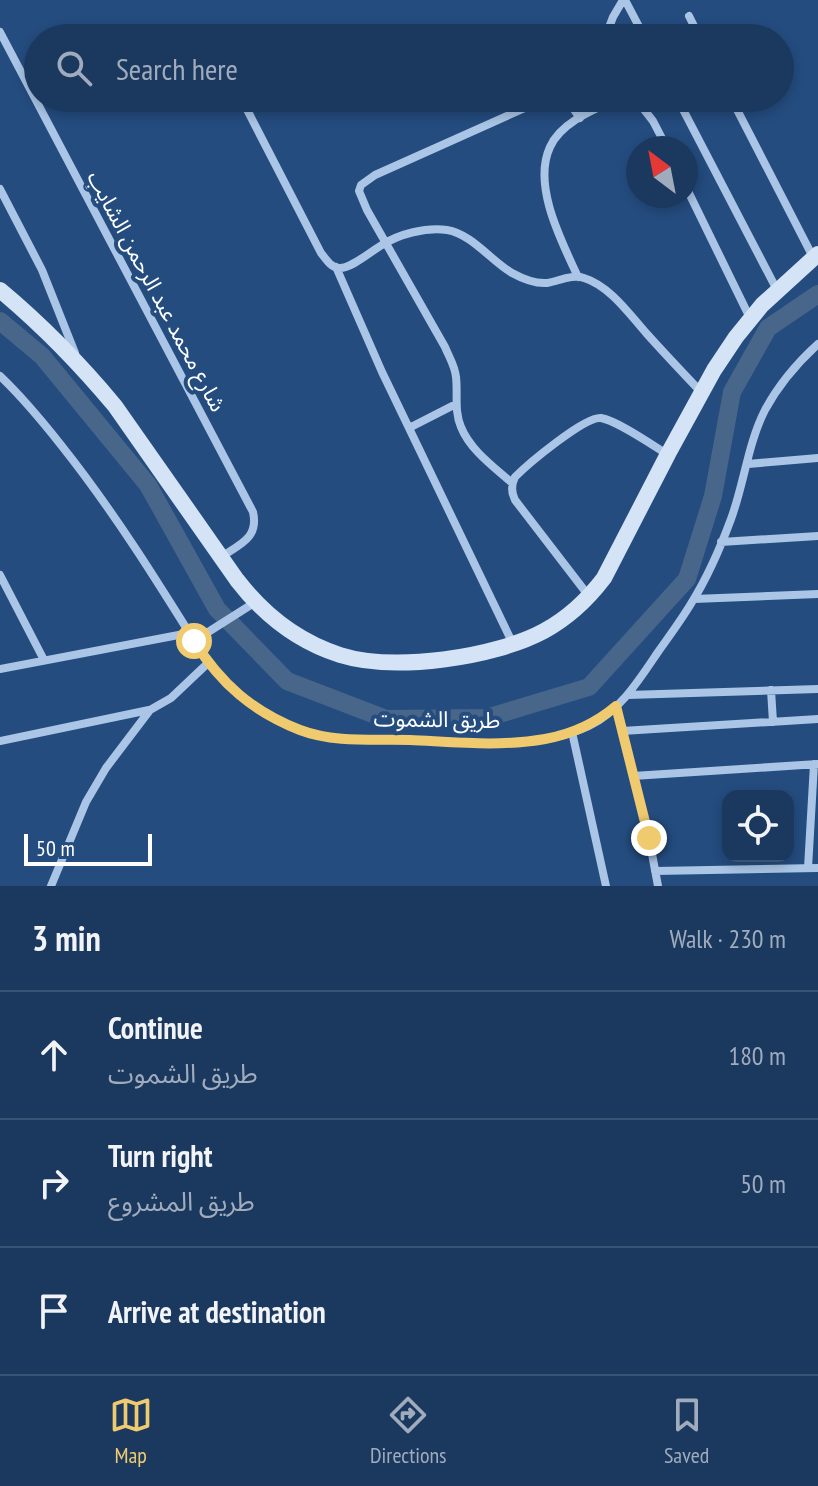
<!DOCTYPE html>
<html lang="en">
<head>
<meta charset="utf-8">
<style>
	:root { --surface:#1b395f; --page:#244065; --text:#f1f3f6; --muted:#a0acbd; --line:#395374; --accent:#f0ca6e }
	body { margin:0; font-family:"PT Sans Narrow","Noto Sans Arabic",sans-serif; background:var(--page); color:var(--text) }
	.controls { position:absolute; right:24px; bottom:24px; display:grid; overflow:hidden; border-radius:16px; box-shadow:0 4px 12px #0003 }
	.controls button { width:72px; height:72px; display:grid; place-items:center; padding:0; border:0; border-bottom:2px solid var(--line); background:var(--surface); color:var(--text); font:40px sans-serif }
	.compass { position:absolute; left:626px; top:136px; width:72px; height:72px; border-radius:50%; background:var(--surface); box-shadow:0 4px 12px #0003; rotate:328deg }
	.scale { position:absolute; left:24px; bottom:20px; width:128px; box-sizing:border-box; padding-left:8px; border:4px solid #fff; border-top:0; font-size:22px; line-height:28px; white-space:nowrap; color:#fff; -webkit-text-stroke:6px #244c7f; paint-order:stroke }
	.stop { position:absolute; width:24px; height:24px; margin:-18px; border:6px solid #f0ca6e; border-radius:50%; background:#fff }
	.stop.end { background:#f0ca6e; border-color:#fff; box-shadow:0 2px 8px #0008 }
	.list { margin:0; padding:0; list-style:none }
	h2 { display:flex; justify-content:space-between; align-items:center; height:104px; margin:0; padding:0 32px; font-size:34px }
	h2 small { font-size:26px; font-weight:400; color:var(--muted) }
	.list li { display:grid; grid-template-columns:52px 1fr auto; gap:24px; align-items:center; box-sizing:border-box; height:128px; padding:0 32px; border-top:2px solid var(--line) }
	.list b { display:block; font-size:30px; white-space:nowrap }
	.list p { margin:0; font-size:26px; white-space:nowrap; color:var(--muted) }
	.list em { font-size:26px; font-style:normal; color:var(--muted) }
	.icon { flex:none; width:44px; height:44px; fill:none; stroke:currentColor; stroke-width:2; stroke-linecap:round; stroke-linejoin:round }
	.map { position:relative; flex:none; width:818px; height:886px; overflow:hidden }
	.search { position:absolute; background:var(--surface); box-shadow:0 4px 12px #0003; left:24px; right:24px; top:24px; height:88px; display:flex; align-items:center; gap:20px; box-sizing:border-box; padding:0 28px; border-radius:44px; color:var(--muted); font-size:30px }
	.sheet { height:488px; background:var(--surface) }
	nav { display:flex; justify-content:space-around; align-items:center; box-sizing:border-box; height:112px; border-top:2px solid var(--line); background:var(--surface); font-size:22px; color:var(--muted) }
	nav a { display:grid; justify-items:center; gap:4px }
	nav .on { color:var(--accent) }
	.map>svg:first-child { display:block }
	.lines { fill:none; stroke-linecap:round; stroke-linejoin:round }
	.canal { stroke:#48658a; stroke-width:18 }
	.street { stroke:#aac5e6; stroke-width:8 }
	.secondary { stroke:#d4e3f5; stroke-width:16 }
	.route { stroke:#f0ca6e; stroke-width:10 }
	.labels { text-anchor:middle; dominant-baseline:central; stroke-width:8; stroke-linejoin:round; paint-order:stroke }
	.street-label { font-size:22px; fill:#fff; stroke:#244c7f }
</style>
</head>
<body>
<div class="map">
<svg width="818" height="886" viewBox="0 0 818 886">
	<rect width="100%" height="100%" fill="#244c7f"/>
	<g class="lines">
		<path class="canal" d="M 0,321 L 42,356 L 148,485 L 217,609 L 287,681 L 386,719 L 486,718 L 589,687 L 687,579 L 713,496 L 732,392 L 768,328 L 818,294"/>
		<path class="street" d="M 625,0 L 645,38
			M 689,16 L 700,38
			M 0,32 L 253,512 C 259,538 240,544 221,557
			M 209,35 L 210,38
			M 605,38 L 613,17 L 623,0
			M 241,98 L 321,253 C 326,259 330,267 339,268 C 351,269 371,251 382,245 C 399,234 426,227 447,230 C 472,234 491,261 512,273 C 523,279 535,284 547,283 C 559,281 572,274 584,278 C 610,286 630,315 647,334 C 665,354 683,373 702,393
			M 559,98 L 572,107 L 580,118
			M 635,98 L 653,121 L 667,148
			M 677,98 L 777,290
			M 731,98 L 813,257
			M 686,187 L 750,318
			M 0,189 L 42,270 L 75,353
			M 336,267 L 382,372 L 513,644
			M 578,277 C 562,242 532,186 550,147 C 561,122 595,109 619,98
			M 0,376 C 22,397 42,421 61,445 C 116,514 162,589 208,663 C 241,702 285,732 336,738 C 360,741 385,740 409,740 C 465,742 537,751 589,726 C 620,711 639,680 658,652 C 670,635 682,619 692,602 C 707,578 721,546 731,519 C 744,484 748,443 765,410 C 779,384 797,363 818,344
			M 409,428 L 456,404
			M 748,464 L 818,458
			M 512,483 C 494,467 470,450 461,427 C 454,411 458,394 456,377 C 455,366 449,357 445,347 L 367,210 L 359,191 L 361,185 L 375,175 L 547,98
			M 721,542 L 818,536
			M 0,575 L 44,660
			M 588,595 L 515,500 C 511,492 511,485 515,477 C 528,464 585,416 601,418 C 618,421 652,445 667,454
			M 694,599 L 818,594
			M 194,641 L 254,603
			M 0,669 L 189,633
			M 771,690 L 773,722
			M 628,695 L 818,689
			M 616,706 L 649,838 L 658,886
			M 622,731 L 818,719
			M 572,732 L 606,886
			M 0,741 L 149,710
			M 633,776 L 818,764
			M 808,868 L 814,764
			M 655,871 L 818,868
			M 51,886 L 86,802 L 106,768 L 150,710 L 171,698 L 208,663"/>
		<path class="secondary" d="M 0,290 C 42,325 80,364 115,406 L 237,580 C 264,615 296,641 340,655 C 394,672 494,658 544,631 C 568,618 588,599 604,578 L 668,454 L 714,370 L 736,337 L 762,305 L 818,254"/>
	</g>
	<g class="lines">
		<path class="route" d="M 194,641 C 221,684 252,711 300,730 C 334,743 374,739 410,740 C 454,742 500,747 545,739 C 572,734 595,724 616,706 L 649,838"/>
	</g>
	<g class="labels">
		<g class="street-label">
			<text transform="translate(157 291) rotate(62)">شارع محمد عبد الرحمن الشايب</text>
			<text transform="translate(437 719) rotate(1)">طريق الشموت</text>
		</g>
	</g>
</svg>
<div class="controls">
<button><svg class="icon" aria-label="locate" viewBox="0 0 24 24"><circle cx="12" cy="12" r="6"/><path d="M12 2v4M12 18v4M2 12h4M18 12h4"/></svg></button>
</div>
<svg class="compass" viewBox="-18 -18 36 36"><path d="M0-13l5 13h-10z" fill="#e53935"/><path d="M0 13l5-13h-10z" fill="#a0acbd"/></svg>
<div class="scale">50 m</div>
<div class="stop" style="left:194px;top:641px"></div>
<div class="stop end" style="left:649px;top:838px"></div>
<div class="search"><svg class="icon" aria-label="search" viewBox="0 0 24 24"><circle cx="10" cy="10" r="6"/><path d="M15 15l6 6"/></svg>Search here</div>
</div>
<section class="sheet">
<h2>3 min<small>Walk · 230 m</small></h2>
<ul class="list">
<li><svg class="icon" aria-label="ahead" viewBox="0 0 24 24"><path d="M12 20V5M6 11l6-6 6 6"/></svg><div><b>Continue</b><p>طريق الشموت</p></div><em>180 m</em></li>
<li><svg class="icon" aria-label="right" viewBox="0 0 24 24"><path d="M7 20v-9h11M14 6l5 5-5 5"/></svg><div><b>Turn right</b><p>طريق المشروع</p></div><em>50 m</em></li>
<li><svg class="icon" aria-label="arrive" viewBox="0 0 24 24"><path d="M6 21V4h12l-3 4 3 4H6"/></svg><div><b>Arrive at destination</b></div></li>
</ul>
</section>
<nav>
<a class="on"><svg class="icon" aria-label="map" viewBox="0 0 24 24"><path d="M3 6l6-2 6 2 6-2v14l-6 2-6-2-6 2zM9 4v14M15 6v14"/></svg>Map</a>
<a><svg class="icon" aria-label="directions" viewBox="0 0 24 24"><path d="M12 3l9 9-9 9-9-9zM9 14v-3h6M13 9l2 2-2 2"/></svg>Directions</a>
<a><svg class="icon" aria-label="saved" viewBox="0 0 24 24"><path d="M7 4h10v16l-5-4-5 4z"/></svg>Saved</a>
</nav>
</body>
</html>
